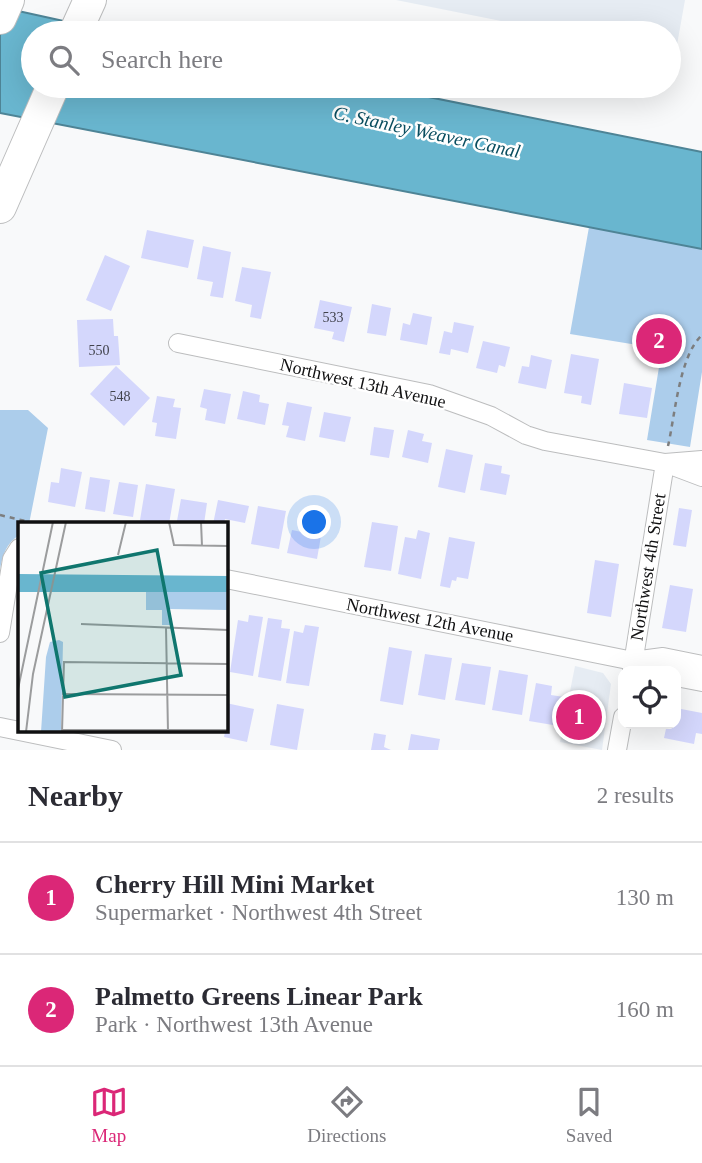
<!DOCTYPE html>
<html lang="en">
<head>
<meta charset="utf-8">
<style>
	:root { --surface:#fff; --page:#f2f2f3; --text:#2b2b33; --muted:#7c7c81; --line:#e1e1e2; --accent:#db2777 }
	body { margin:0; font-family:"Times New Roman",serif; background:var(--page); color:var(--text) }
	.controls { position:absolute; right:21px; bottom:21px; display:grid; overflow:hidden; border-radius:14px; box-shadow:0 7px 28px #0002 }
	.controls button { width:63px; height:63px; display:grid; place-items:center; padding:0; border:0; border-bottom:2px solid var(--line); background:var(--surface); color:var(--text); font:35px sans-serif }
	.you { position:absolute; left:315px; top:523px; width:24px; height:24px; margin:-18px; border:5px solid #fff; border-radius:50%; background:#1a73e8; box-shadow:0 0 0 10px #1a73e833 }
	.badge { display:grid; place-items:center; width:46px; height:46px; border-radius:50%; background:var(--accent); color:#fff; font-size:23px; font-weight:700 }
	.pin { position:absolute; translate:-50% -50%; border:4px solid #fff; box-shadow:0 2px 7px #0006 }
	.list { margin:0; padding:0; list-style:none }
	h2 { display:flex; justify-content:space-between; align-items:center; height:91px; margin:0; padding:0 28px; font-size:30px }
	h2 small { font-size:23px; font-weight:400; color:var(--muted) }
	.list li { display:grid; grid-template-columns:46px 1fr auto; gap:21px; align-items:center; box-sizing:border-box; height:112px; padding:0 28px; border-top:2px solid var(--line) }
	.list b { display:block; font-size:26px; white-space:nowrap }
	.list p { margin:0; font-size:23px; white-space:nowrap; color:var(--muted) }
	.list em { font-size:23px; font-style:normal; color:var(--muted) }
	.icon { flex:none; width:38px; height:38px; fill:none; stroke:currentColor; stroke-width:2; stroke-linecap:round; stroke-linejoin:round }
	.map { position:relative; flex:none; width:702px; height:750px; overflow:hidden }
	.search { position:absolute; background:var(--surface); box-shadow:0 7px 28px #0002; left:21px; right:21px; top:21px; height:77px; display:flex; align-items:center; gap:18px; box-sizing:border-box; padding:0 24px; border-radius:38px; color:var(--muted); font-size:26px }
	.sheet { height:315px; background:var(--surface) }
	nav { display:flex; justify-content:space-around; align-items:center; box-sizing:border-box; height:98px; border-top:2px solid var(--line); background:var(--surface); font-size:19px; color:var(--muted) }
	nav a { display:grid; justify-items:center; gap:4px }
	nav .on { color:var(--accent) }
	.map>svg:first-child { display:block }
	.built { fill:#e6ecf3 }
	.green { fill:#accdeb }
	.water { fill:#69b6cf; stroke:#4e8496; stroke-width:2 }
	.building { fill:#d4d7fc }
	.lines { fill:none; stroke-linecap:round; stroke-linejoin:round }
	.street-casing { stroke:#bcbdbe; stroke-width:20 }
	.highway-casing { stroke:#bcbdbe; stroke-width:34 }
	.path { stroke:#7d7e7f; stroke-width:2.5; stroke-dasharray:5 5; stroke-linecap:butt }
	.street { stroke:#fff; stroke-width:18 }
	.highway { stroke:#fff; stroke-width:32 }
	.labels { text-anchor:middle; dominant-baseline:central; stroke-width:5; stroke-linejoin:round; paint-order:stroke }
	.number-label { font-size:14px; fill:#41424c }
	.street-label { font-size:18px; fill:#101011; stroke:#fff }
	.water-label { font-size:19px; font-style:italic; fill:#0a4e60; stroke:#fff }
	.inset-road { fill:none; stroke:#9b9c9d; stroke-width:2 }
	.view { fill:#0f766e; fill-opacity:0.15; stroke:#0f766e; stroke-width:3.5 }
	.inset-edge { fill:none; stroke:#101011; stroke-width:3.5 }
</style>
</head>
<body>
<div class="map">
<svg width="702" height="750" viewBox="0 0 702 750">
	<rect width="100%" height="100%" fill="#f8f9fa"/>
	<path class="built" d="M 396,0 L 685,0 L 675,56 L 669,55 L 669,33 L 562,33 Z
		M 575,666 L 603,673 L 611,684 L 602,750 L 560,742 Z"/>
	<path class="green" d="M 589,227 L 702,249 L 702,372 L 690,447 L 647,440 L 662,349 L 570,334 Z
		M 0,410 L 28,410 L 48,428 L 29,524 L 19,524 L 19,535 C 6,544 3,554 0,569 Z"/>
	<path class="water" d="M 0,7 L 118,33 L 33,33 L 33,86 L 374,86 L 702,152 L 702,249 L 0,113 Z"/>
	<path class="building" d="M 147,230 L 194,240 L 188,268 L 141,258 Z
		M 203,246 L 231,252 L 223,298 L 210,296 L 213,282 L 197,279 Z
		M 105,255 L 130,266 L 111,311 L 86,300 Z
		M 242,267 L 271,272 L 261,319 L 250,317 L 252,305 L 235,301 Z
		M 320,300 L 352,307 L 344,342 L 332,339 L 334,332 L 314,328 Z
		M 372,304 L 391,308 L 386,336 L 367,333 Z
		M 413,313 L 432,317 L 427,345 L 400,340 L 403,323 L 410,325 Z
		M 113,319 L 114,336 L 118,336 L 120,365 L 79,367 L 77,320 Z
		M 454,322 L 474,326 L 468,353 L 451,349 L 450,355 L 439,353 L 444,331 L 452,333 Z
		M 483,341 L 510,347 L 505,367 L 499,365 L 497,373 L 476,368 Z
		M 571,354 L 599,359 L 591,405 L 581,403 L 582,396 L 564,393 Z
		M 531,355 L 552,360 L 546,389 L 518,383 L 522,366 L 529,367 Z
		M 116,366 L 150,398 L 124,426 L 90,394 Z
		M 624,383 L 652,388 L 647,418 L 619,414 Z
		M 204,389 L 231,394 L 225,424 L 205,420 L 207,409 L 200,407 Z
		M 243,391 L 260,395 L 259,402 L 269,404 L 265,425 L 237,419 Z
		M 157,396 L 175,399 L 173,407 L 181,408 L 176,439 L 155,436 L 157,423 L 152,422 Z
		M 287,402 L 312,407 L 305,441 L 286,437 L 289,426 L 282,425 Z
		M 324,412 L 351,417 L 345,442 L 319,437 Z
		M 374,427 L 394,430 L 389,458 L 370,455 Z
		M 408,430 L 424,434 L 422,441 L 432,443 L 428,463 L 402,457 Z
		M 446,449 L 473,455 L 465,493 L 438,487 Z
		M 485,463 L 502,466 L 501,473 L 510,475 L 506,495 L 480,490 Z
		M 61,468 L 82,472 L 75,507 L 48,502 L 51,482 L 59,483 Z
		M 90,477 L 110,480 L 105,512 L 85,509 Z
		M 119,482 L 138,485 L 133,517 L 113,514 Z
		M 146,484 L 175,489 L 169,524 L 140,520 Z
		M 181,499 L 207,503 L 204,524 L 177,521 Z
		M 218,500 L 249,506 L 245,523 L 225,519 L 224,524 L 213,524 Z
		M 258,506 L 286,511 L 279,549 L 251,544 Z
		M 679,508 L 692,510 L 686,547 L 673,545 Z
		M 372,522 L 398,526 L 391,571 L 364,567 Z
		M 292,530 L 321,536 L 317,559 L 287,553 Z
		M 418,530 L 430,533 L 421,579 L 398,574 L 405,537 L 416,539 Z
		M 449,537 L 475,542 L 468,579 L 457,577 L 456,581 L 452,580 L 450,588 L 440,586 Z
		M 595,560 L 619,564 L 611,617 L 587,613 Z
		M 670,585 L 693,589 L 686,632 L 662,628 Z
		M 249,615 L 263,617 L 253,676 L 230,672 L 238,620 L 248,622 Z
		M 268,618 L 282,620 L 281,628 L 290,629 L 281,681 L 258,677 Z
		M 305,625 L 319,627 L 309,686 L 286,683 L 294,631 L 303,633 Z
		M 389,647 L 412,651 L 403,705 L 380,701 Z
		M 425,654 L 452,658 L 445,700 L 418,695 Z
		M 462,663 L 491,667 L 485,705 L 455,700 Z
		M 499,670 L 528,675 L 522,715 L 492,710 Z
		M 536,683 L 552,686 L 551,695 L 564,697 L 559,726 L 529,721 Z
		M 573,693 L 594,697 L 585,741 L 564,737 Z
		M 226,703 L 254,709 L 247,742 L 224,737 L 228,718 L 226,717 Z
		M 277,704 L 304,709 L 297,750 L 270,745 Z
		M 676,708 L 702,713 L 702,734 L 696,733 L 694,744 L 664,738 L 667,724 L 676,724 Z
		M 374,733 L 386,735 L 384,747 L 391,750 L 371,750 Z
		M 411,734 L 440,739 L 438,750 L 408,750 Z"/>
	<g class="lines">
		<g class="street-casing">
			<path id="street" d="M 178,343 L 429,394 L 491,416 L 526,435 L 545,441 L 665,463 L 702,477
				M 665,463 L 702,460
				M 226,579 L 633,661 L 656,671
				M 0,633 L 12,559 L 19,548
				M 633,661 L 663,657 L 702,665
				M 632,670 L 665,463
				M 676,677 L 702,682
				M 0,727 L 112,750
				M 617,750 L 623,717"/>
		</g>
		<g class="highway-casing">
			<path id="highway" d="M 0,18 L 8,0
				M 75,33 L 90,0
				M 0,207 L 53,86"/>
		</g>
		<path class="path" d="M 668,446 C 675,416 679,356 702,335
			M 0,515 L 25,521 L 29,524"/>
		<use href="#street" class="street"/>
		<use href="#highway" class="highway"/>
	</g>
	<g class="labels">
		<g class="number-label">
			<text x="333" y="317">533</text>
			<text x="99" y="350">550</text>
			<text x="120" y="396">548</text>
		</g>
		<g class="street-label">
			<text transform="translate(363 383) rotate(13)">Northwest 13th Avenue</text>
			<text transform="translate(648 567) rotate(-81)">Northwest 4th Street</text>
			<text transform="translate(430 620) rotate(11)">Northwest 12th Avenue</text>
		</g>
		<g class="water-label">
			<text transform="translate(427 132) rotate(12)">C. Stanley Weaver Canal</text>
		</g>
	</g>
	<g transform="translate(18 522)">
		<rect width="210" height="210" fill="#f8f9fa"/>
		<path d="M 128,70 L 210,70 L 210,88 L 152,87 L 152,103 L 144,103 L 144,88 L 128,88 ZM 41,118 L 45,120 L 43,210 L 23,210 L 28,135 L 32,120 Z" fill="#accdeb"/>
		<path d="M 0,52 L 210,54 L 210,70 L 0,70 Z" fill="#69b6cf"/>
		<path class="inset-road" d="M 151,0 L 156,23 L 210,24M 183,0 L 184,24M 100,33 L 108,0M 63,102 L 210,108M 148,106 L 150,210M 0,167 L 35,0M 44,172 L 210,173M 44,208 L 210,208M 8,210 L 15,152 L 48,0M 44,210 L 46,140 L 210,142"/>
		<path class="view" d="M 139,28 L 163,153 L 47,175 L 23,51 Z"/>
		<rect width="210" height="210" class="inset-edge"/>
	</g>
</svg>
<div class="controls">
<button><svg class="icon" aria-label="locate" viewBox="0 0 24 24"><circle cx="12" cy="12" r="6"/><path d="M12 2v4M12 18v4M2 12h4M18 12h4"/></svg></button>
</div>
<div class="you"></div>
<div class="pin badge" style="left:579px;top:717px">1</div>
<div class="pin badge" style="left:659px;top:341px">2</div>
<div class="search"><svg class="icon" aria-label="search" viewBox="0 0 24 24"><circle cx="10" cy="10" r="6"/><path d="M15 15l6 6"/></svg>Search here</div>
</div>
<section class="sheet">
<h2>Nearby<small>2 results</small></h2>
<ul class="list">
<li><span class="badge">1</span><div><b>Cherry Hill Mini Market</b><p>Supermarket · Northwest 4th Street</p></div><em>130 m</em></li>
<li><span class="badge">2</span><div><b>Palmetto Greens Linear Park</b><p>Park · Northwest 13th Avenue</p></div><em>160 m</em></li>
</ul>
</section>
<nav>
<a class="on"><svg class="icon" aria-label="map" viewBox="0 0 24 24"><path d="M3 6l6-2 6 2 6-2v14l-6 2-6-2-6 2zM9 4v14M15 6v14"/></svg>Map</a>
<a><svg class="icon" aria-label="directions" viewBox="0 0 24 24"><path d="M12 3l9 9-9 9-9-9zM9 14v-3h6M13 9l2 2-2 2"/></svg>Directions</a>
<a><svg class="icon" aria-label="saved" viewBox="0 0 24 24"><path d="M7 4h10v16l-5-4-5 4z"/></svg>Saved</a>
</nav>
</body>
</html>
